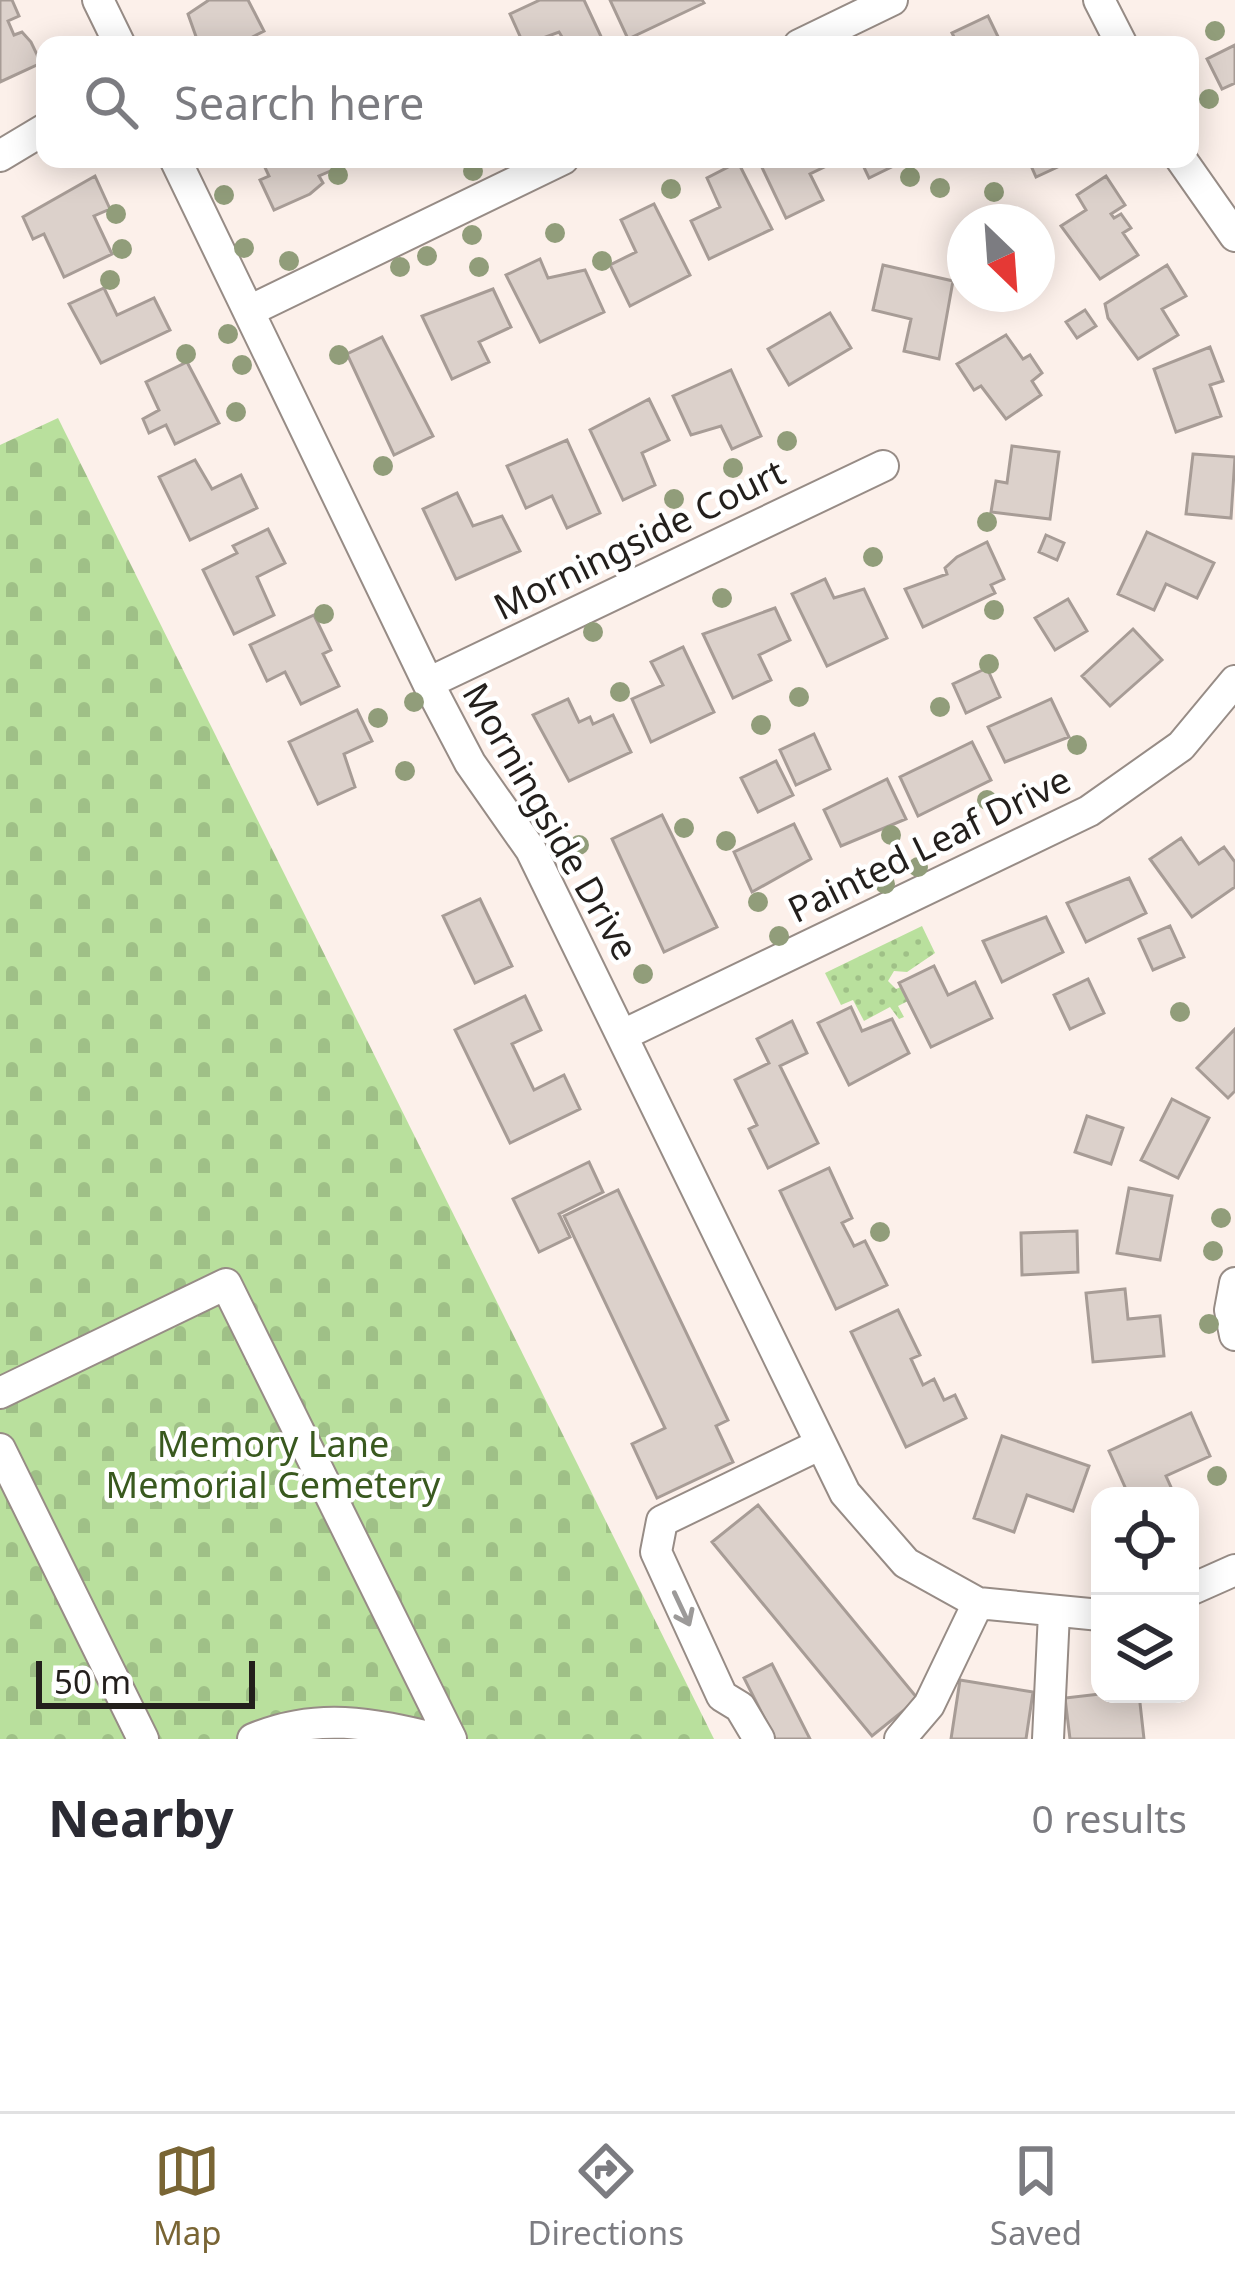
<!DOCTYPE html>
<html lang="en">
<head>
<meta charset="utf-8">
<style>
	:root { --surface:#fff; --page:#f7f7f7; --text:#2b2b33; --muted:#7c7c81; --line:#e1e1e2; --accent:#796534 }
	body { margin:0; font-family:"Noto Sans",sans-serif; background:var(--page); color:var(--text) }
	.controls { position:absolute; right:36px; bottom:36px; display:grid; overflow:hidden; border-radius:24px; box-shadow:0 6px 30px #0003 }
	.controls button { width:108px; height:108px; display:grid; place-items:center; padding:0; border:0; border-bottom:3px solid var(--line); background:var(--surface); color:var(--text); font:60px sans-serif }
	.compass { position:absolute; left:947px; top:204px; width:108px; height:108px; border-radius:50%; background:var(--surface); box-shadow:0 6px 30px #0003; rotate:155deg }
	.scale { position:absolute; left:36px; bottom:30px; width:219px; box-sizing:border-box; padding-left:12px; border:6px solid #231f1c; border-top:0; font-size:33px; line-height:42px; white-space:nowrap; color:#231f1c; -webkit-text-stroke:9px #fff; paint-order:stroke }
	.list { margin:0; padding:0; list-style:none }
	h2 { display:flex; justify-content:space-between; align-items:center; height:156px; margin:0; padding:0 48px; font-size:51px }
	h2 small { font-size:39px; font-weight:400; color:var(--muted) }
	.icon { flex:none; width:66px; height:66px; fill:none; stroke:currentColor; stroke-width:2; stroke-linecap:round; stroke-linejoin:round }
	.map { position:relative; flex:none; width:1235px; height:1739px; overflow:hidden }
	.search { position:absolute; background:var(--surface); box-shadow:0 6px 30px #0003; left:36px; right:36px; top:36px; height:132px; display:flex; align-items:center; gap:30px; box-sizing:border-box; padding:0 42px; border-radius:24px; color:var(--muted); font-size:45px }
	.sheet { height:372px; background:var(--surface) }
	nav { display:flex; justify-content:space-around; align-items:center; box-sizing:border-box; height:168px; border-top:3px solid var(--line); background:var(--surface); font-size:33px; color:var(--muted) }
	nav a { display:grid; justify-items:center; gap:6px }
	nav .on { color:var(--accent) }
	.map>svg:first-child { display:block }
	.grass { fill:url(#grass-dots) }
	.cemetery { fill:url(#cemetery-stones) }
	.building { fill:#dcd1cb; stroke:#a79c96; stroke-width:3 }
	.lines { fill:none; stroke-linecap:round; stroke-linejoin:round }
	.minor-casing { stroke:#978c86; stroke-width:34 }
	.minor { stroke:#fff; stroke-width:30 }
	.tree { fill:#919d7a }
	.oneway { stroke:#9c9a99 }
	.labels { text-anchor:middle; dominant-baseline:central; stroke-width:9; stroke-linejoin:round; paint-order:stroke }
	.street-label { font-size:36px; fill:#231f1c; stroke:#fff }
	.park-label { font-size:36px; fill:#39591f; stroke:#fff }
</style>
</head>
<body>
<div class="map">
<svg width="1235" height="1739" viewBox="0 0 1235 1739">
	<defs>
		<pattern id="grass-dots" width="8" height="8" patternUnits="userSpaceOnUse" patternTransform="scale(3)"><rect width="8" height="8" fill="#b9e09d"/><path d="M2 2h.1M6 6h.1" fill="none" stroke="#9fc087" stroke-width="1.8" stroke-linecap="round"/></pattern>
		<pattern id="cemetery-stones" width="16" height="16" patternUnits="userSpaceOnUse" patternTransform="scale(3)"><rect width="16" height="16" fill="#b9e09d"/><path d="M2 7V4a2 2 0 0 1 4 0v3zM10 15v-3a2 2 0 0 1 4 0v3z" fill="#9fc087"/></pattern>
	</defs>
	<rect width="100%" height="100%" fill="#fcf0ea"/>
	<path class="grass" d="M 922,926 L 935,953 L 907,972 L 894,971 L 888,981 L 896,989 L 901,987 L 908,1001 L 898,1006 L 904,1017 L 899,1019 L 890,1007 L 864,1021 L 853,1000 L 841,1005 L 825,973 Z"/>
	<path class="cemetery" d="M 58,418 L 714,1739 L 0,1739 L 0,445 Z"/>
	<path class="building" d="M 0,0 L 12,0 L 19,16 L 8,21 L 14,35 L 22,32 L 31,42 L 41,63 L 0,82 Z
		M 248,0 L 264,31 L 237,45 L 199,45 L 188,14 L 209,0 Z
		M 540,0 L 584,0 L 605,45 L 567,45 L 559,32 L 524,45 L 510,14 Z
		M 610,0 L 702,0 L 704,3 L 628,39 Z
		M 988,16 L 1002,45 L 958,45 L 952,33 Z
		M 1235,45 L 1235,83 L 1222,89 L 1207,59 Z
		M 261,159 L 330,159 L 335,169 L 319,176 L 323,183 L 310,194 L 274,210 L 260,180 L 269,176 Z
		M 758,159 L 841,159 L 810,174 L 823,200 L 786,218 Z
		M 860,159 L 908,159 L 869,178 Z
		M 1028,159 L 1075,159 L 1036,177 Z
		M 738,162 L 772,229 L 709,259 L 691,221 L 720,207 L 707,178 Z
		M 95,176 L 110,209 L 94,216 L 112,254 L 64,277 L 44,234 L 33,239 L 23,217 Z
		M 1106,176 L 1125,205 L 1111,214 L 1114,218 L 1121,214 L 1131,228 L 1123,233 L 1138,255 L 1100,279 L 1061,226 L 1086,210 L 1077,195 Z
		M 654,204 L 690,275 L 630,306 L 610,265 L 636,252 L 621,220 Z
		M 540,259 L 548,278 L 585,270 L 604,312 L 540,342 L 506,275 Z
		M 883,265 L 953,281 L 939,359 L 904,351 L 911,319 L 873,310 Z
		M 1167,265 L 1186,296 L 1162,309 L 1178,335 L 1138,359 L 1108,318 L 1105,304 Z
		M 104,288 L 117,315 L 154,298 L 170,330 L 101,363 L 69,304 Z
		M 493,289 L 511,327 L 479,342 L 489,362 L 452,379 L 422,316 Z
		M 1085,310 L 1096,326 L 1077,338 L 1066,322 Z
		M 830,313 L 851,348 L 789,385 L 768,349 Z
		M 1006,335 L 1023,359 L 1030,355 L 1042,373 L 1032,381 L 1041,395 L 1006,419 L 981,386 L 974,390 L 957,364 Z
		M 382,337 L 433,436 L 394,455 L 347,354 Z
		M 1210,347 L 1223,381 L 1210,385 L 1221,416 L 1176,432 L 1154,369 Z
		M 187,362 L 219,423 L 175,444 L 166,425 L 149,433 L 143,419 L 159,410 L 146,382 Z
		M 731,370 L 761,436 L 732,449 L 721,426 L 691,435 L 673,396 Z
		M 649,399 L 669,440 L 642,453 L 655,485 L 623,500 L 590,430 Z
		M 567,440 L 600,513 L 567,528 L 552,496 L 526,508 L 507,466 Z
		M 1012,446 L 1059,452 L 1050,519 L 991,512 L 996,481 L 1007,483 Z
		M 1193,454 L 1235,457 L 1231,518 L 1186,514 Z
		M 195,460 L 212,489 L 241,475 L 257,508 L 190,540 L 159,477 Z
		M 457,493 L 473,526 L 502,516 L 520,551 L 456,579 L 423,509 Z
		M 268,529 L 285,563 L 257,577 L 274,615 L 234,634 L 203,570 L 237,553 L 233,546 Z
		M 1147,532 L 1214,563 L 1197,598 L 1166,584 L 1154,610 L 1118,594 Z
		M 1046,535 L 1064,543 L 1057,560 L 1039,552 Z
		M 987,542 L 1004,579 L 991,585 L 995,593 L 923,627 L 905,589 L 947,574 L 945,568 L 957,557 Z
		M 825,579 L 834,598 L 864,589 L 887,638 L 827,666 L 792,594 Z
		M 1068,599 L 1087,631 L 1055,650 L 1035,618 Z
		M 775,608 L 790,640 L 759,655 L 771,680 L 733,698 L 703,634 Z
		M 314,615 L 331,650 L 323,654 L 339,686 L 301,704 L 285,672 L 267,681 L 250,645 Z
		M 1133,629 L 1162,660 L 1110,706 L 1082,676 Z
		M 683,647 L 714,712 L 651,742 L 632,699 L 663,685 L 651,662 Z
		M 987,668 L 1000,697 L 966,713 L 953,684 Z
		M 568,699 L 579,722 L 590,717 L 593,724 L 613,715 L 631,752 L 569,781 L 533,715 Z
		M 1051,699 L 1069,737 L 1005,762 L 988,727 Z
		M 357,710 L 372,741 L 344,754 L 355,787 L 318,804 L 289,742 Z
		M 814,734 L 830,769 L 796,785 L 780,750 Z
		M 972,742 L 991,780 L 918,816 L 900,777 Z
		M 776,761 L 793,795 L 758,812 L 741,778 Z
		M 887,779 L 906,819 L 841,846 L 824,810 Z
		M 662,815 L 717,927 L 664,952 L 612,839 Z
		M 794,824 L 811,859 L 752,892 L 734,852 Z
		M 1181,838 L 1199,864 L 1224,847 L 1235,862 L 1235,887 L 1192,917 L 1150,859 Z
		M 1129,878 L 1146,913 L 1086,942 L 1067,903 Z
		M 480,899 L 512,966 L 475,983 L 443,916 Z
		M 1046,917 L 1063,952 L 1002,982 L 983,941 Z
		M 1170,926 L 1184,957 L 1153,970 L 1139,939 Z
		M 934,966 L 948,995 L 975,982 L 992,1018 L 931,1047 L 899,983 Z
		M 1088,979 L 1104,1013 L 1070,1029 L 1054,995 Z
		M 525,996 L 541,1030 L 512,1044 L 534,1090 L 564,1075 L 580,1109 L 510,1143 L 455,1030 Z
		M 851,1007 L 862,1031 L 892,1019 L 909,1053 L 849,1085 L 818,1023 Z
		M 792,1021 L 807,1053 L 780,1066 L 818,1143 L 768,1168 L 749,1129 L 757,1125 L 735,1080 L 769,1063 L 757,1039 Z
		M 1235,1029 L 1235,1091 L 1228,1098 L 1197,1068 Z
		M 1172,1099 L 1209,1118 L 1178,1178 L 1141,1160 Z
		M 1087,1116 L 1123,1128 L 1111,1164 L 1075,1152 Z
		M 589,1162 L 603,1192 L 559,1214 L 570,1237 L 539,1252 L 513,1199 Z
		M 829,1168 L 852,1218 L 842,1223 L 854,1246 L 865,1241 L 887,1285 L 836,1309 L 780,1191 Z
		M 1129,1188 L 1172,1196 L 1160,1260 L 1117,1253 Z
		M 618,1190 L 728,1420 L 716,1426 L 733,1462 L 657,1498 L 632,1444 L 665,1428 L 564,1216 Z
		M 1077,1231 L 1078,1272 L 1022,1275 L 1021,1233 Z
		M 1125,1289 L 1128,1319 L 1160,1316 L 1164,1356 L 1093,1362 L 1086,1293 Z
		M 898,1310 L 920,1355 L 911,1359 L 923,1385 L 934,1379 L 944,1400 L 955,1395 L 966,1418 L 906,1447 L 851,1332 Z
		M 1191,1413 L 1210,1456 L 1166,1476 L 1175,1496 L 1129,1496 L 1109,1451 Z
		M 1002,1436 L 1089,1466 L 1073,1511 L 1027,1495 L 1014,1532 L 974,1518 Z
		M 758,1505 L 918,1699 L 872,1736 L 712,1542 Z
		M 772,1664 L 810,1739 L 775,1739 L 744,1678 Z
		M 960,1680 L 1033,1692 L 1026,1739 L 951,1739 Z
		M 1100,1694 L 1139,1694 L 1144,1739 L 1070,1739 L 1065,1698 Z"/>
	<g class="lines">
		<g class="minor-casing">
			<path id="minor" d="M 98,0 L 120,45
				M 1099,0 L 1122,45
				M 799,45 L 892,0
				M 0,156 L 45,129
				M 175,159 L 428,683 L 470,763 L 531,850 L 845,1493 L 906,1563 L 978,1603 L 1100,1615
				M 1181,159 L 1235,236
				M 249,311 L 563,159
				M 428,683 L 883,466
				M 625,1034 L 1089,811 L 1181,746 L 1235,681
				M 1235,1283 L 1230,1310 L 1235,1335
				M 0,1393 L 226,1284 L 451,1739
				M 0,1449 L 143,1739
				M 1190,1590 L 1235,1570
				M 253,1739 C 317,1712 372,1723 437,1739
				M 759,1739 L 740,1707 L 722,1696 L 656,1552 L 662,1521 L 821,1444
				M 900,1739 L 929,1705 L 978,1603
				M 1048,1739 L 1054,1613"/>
		</g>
		<use href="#minor" class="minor"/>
	</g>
	<g class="tree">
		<circle cx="1215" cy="31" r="10"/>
		<circle cx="1209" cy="99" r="10"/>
		<circle cx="473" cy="171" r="10"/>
		<circle cx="338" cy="175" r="10"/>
		<circle cx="910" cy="177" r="10"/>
		<circle cx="940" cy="188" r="10"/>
		<circle cx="671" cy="189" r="10"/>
		<circle cx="994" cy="192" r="10"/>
		<circle cx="224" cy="195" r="10"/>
		<circle cx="116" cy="214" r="10"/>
		<circle cx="555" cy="233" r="10"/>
		<circle cx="472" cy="235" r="10"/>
		<circle cx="244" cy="248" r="10"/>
		<circle cx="122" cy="249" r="10"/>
		<circle cx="427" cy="256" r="10"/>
		<circle cx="289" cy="261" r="10"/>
		<circle cx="602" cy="261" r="10"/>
		<circle cx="400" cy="267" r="10"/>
		<circle cx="479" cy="267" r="10"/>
		<circle cx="110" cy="280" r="10"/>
		<circle cx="228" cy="334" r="10"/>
		<circle cx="186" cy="354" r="10"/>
		<circle cx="339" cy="355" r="10"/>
		<circle cx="242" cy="365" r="10"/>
		<circle cx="236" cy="412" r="10"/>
		<circle cx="787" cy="441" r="10"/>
		<circle cx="383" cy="466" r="10"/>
		<circle cx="733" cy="468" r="10"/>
		<circle cx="674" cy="499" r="10"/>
		<circle cx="987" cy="522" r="10"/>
		<circle cx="873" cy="557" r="10"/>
		<circle cx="722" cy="598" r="10"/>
		<circle cx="994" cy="610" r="10"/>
		<circle cx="324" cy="614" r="10"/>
		<circle cx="593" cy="632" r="10"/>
		<circle cx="989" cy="664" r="10"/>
		<circle cx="620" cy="692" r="10"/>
		<circle cx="799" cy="697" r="10"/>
		<circle cx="414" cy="702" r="10"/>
		<circle cx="940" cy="707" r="10"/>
		<circle cx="378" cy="718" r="10"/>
		<circle cx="761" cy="725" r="10"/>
		<circle cx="1077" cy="745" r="10"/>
		<circle cx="405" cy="771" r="10"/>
		<circle cx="987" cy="800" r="10"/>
		<circle cx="684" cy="828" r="10"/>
		<circle cx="891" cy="835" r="10"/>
		<circle cx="726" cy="841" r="10"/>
		<circle cx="579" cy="845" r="10"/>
		<circle cx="918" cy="867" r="10"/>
		<circle cx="885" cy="884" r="10"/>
		<circle cx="758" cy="902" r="10"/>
		<circle cx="779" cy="936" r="10"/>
		<circle cx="643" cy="974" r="10"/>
		<circle cx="1180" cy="1012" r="10"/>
		<circle cx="1221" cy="1218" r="10"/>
		<circle cx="880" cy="1232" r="10"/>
		<circle cx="1213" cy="1251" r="10"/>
		<circle cx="1209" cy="1324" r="10"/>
		<circle cx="1217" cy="1476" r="10"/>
	</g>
	<defs><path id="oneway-shaft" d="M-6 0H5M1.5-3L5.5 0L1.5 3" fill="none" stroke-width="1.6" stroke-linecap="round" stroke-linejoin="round" transform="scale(3)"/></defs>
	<use class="oneway" href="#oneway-shaft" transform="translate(682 1609) rotate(65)"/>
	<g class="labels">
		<g class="street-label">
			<text transform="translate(639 539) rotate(-26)">Morningside Court</text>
			<text transform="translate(551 821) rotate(60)">Morningside Drive</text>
			<text transform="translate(929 844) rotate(-26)">Painted Leaf Drive</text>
		</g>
		<g class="park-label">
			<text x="273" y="1443">Memory Lane<tspan x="273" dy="41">Memorial Cemetery</tspan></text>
		</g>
	</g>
</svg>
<div class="controls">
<button><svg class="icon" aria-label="locate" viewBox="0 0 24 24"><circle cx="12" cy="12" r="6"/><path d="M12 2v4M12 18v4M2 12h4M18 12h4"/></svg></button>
<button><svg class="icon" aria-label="layers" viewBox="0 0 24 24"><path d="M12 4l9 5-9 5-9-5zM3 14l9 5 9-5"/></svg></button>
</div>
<svg class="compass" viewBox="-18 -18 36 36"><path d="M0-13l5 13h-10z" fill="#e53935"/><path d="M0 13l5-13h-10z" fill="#7c7c81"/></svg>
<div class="scale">50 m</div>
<div class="search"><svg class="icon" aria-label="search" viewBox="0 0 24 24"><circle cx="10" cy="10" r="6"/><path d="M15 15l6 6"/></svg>Search here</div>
</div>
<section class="sheet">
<h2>Nearby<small>0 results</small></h2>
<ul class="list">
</ul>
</section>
<nav>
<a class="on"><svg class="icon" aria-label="map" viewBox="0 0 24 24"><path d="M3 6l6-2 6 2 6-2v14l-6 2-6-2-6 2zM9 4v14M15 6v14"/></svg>Map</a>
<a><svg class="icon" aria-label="directions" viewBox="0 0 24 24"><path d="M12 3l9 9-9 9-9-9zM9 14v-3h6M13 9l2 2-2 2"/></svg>Directions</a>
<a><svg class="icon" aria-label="saved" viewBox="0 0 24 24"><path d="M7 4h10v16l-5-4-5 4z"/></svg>Saved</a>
</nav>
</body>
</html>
